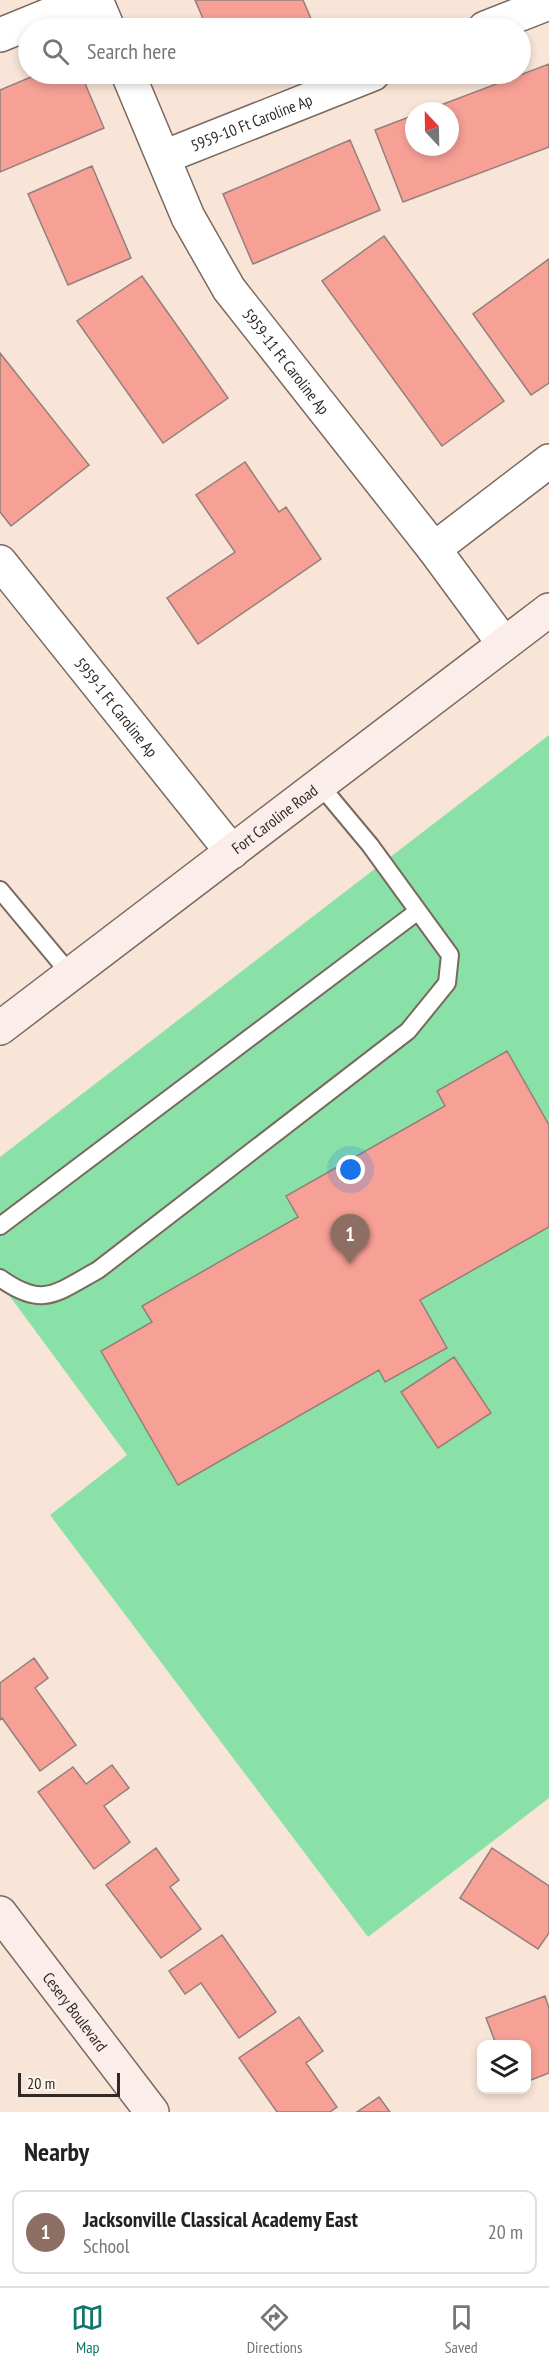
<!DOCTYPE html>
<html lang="en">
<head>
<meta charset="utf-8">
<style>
	:root { --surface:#fff; --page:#f2f2f2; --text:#222; --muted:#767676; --line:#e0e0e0; --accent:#0f766e }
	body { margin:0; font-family:"PT Sans Narrow",sans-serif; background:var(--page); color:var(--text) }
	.controls { position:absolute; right:18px; bottom:18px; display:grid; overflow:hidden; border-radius:12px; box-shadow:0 3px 9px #0003 }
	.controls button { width:54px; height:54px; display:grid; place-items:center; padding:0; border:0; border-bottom:2px solid var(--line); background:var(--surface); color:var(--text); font:30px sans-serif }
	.compass { position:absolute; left:405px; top:102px; width:54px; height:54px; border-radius:50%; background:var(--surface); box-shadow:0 3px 9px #0003; rotate:338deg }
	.scale { position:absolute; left:18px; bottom:15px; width:102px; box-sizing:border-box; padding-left:6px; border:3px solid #302925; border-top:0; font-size:16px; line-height:21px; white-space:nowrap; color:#302925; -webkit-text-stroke:4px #fcf4ef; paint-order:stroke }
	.you { position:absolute; left:351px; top:1170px; width:21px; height:21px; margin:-15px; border:4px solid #fff; border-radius:50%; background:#1a73e8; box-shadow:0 0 0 9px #1a73e833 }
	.badge { display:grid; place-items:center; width:39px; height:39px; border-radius:50%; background:var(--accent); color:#fff; font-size:20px; font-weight:700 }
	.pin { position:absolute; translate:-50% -50px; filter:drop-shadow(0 2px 3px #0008) }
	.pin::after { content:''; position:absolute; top:32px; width:21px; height:18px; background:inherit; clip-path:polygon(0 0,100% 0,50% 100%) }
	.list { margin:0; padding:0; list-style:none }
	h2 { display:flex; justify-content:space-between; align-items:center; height:78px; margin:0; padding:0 24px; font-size:26px }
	h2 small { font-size:20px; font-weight:400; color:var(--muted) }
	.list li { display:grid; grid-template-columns:39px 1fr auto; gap:18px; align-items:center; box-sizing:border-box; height:84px; margin:0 12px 12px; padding:0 12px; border:2px solid var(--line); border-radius:12px }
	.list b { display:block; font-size:22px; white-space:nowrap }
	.list p { margin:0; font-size:20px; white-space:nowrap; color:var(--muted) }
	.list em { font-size:20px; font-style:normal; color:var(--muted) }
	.icon { flex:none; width:33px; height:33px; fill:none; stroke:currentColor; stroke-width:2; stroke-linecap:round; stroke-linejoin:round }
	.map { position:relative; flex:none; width:549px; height:2112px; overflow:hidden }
	.search { position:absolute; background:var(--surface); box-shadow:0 3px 9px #0003; left:18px; right:18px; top:18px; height:66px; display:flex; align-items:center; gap:15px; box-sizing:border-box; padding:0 21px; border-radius:33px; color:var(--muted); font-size:22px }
	.sheet { height:174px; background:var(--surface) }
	nav { display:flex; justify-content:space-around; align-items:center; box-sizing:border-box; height:84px; border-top:2px solid var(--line); background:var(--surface); font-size:16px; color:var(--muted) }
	nav a { display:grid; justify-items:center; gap:3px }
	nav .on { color:var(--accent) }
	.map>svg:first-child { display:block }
	.green { fill:#8ae1a8 }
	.building { fill:#f6a096; stroke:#947f7c; stroke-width:1.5 }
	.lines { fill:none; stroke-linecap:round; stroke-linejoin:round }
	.lane-casing { stroke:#79695e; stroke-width:20 }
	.street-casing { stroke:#79695e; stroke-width:36 }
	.secondary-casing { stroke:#79695e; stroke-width:36 }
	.lane { stroke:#fff; stroke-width:16 }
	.street { stroke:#fff; stroke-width:33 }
	.secondary { stroke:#fbeeea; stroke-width:33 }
	.labels { text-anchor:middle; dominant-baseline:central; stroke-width:6; stroke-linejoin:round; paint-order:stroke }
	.street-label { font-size:16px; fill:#302925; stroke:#fcf4ef }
</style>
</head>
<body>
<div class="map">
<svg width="549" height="2112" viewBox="0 0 549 2112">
	<rect width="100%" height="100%" fill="#f8e5d8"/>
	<path class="green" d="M 549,735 L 549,1798 L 368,1937 L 50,1515 L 127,1455 L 0,1283 L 0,1157 Z"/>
	<path class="building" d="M 195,0 L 303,0 L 315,28 L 207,28 Z
		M 549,64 L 549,147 L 403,202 L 375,130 L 414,115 L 414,147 L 450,147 L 450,111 L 425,111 Z
		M 38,74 L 81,74 L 104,128 L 0,172 L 0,90 Z
		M 350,140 L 380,210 L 253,264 L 223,194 Z
		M 92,166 L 131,258 L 68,285 L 28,194 Z
		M 384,236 L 504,401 L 442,446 L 322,281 Z
		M 549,259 L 549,383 L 531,395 L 473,314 Z
		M 142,276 L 228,398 L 163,443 L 77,321 Z
		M 0,353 L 89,465 L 11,526 L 0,512 Z
		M 245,462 L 279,512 L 286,507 L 321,559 L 198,644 L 167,598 L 235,552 L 196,495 Z
		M 507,1051 L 549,1125 L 549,1227 L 420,1300 L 447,1348 L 385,1382 L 379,1370 L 178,1485 L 101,1351 L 152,1322 L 142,1306 L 298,1217 L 286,1196 L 445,1106 L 437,1091 Z
		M 454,1357 L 491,1413 L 438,1448 L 401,1392 Z
		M 34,1658 L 48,1678 L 35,1688 L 76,1745 L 40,1771 L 2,1718 L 0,1720 L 0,1683 Z
		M 112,1765 L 129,1788 L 104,1806 L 130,1842 L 94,1869 L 38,1792 L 73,1767 L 86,1784 Z
		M 156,1848 L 179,1880 L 170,1887 L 201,1929 L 161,1958 L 106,1885 Z
		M 492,1848 L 549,1886 L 549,1933 L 538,1949 L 460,1898 Z
		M 222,1935 L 276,2012 L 239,2038 L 201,1983 L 185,1994 L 169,1971 Z
		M 545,1996 L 549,2008 L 549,2073 L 526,2082 L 526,2044 L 496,2044 L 486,2018 Z
		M 299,2017 L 323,2051 L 306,2063 L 337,2107 L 330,2112 L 277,2112 L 239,2058 Z
		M 379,2097 L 390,2112 L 357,2112 Z"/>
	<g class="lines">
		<g class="lane-casing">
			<path id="lane" d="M 0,890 L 71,975
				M 0,1226 L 418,911
				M 0,1278 C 43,1309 56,1293 98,1270 L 408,1031 L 447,983 L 450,955 L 370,845 L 320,785"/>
		</g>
		<g class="street-casing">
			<g id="street">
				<path d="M 96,0 L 108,28"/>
				<path d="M 485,28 L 549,3"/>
				<path d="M 0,35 L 86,0"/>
				<path id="s1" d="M 128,74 L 188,217 L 229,289 L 434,549 L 504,644"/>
				<path id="s2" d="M 164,157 L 373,74"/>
				<path d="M 434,549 L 549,461"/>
				<path id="s3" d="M 0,562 L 232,852"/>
			</g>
		</g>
		<g class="secondary-casing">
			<g id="secondary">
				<path id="s4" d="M 0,1028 L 549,610"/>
				<path id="s5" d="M 0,1913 L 152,2112"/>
			</g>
		</g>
		<use href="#lane" class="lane"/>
		<use href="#street" class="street"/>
		<use href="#secondary" class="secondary"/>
	</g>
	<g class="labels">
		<g class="street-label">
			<text stroke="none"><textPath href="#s2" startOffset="94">5959-10 Ft Caroline Ap</textPath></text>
			<text stroke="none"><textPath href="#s1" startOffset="330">5959-11 Ft Caroline Ap</textPath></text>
			<text stroke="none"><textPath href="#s3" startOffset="186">5959-1 Ft Caroline Ap</textPath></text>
			<text stroke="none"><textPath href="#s4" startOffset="345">Fort Caroline Road</textPath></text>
			<text stroke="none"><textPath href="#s5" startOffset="124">Cesery Boulevard</textPath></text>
		</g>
	</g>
</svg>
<div class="controls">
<button><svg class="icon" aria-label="layers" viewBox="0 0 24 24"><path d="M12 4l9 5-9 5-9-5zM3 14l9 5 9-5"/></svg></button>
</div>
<svg class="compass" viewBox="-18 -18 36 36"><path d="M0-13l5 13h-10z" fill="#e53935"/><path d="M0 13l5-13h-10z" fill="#767676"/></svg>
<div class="scale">20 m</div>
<div class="you"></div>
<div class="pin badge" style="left:350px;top:1264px;background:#8d6e63">1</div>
<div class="search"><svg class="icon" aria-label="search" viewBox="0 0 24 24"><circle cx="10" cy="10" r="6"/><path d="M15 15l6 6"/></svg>Search here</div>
</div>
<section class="sheet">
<h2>Nearby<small></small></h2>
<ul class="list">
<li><span class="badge" style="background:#8d6e63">1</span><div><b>Jacksonville Classical Academy East</b><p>School</p></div><em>20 m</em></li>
</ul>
</section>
<nav>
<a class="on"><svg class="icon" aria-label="map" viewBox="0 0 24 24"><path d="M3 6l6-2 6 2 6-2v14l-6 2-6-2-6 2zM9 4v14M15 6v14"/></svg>Map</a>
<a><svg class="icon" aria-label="directions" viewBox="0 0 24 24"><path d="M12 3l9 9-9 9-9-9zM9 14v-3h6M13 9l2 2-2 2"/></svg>Directions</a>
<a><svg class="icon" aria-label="saved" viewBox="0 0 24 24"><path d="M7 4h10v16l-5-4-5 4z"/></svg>Saved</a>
</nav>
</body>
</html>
